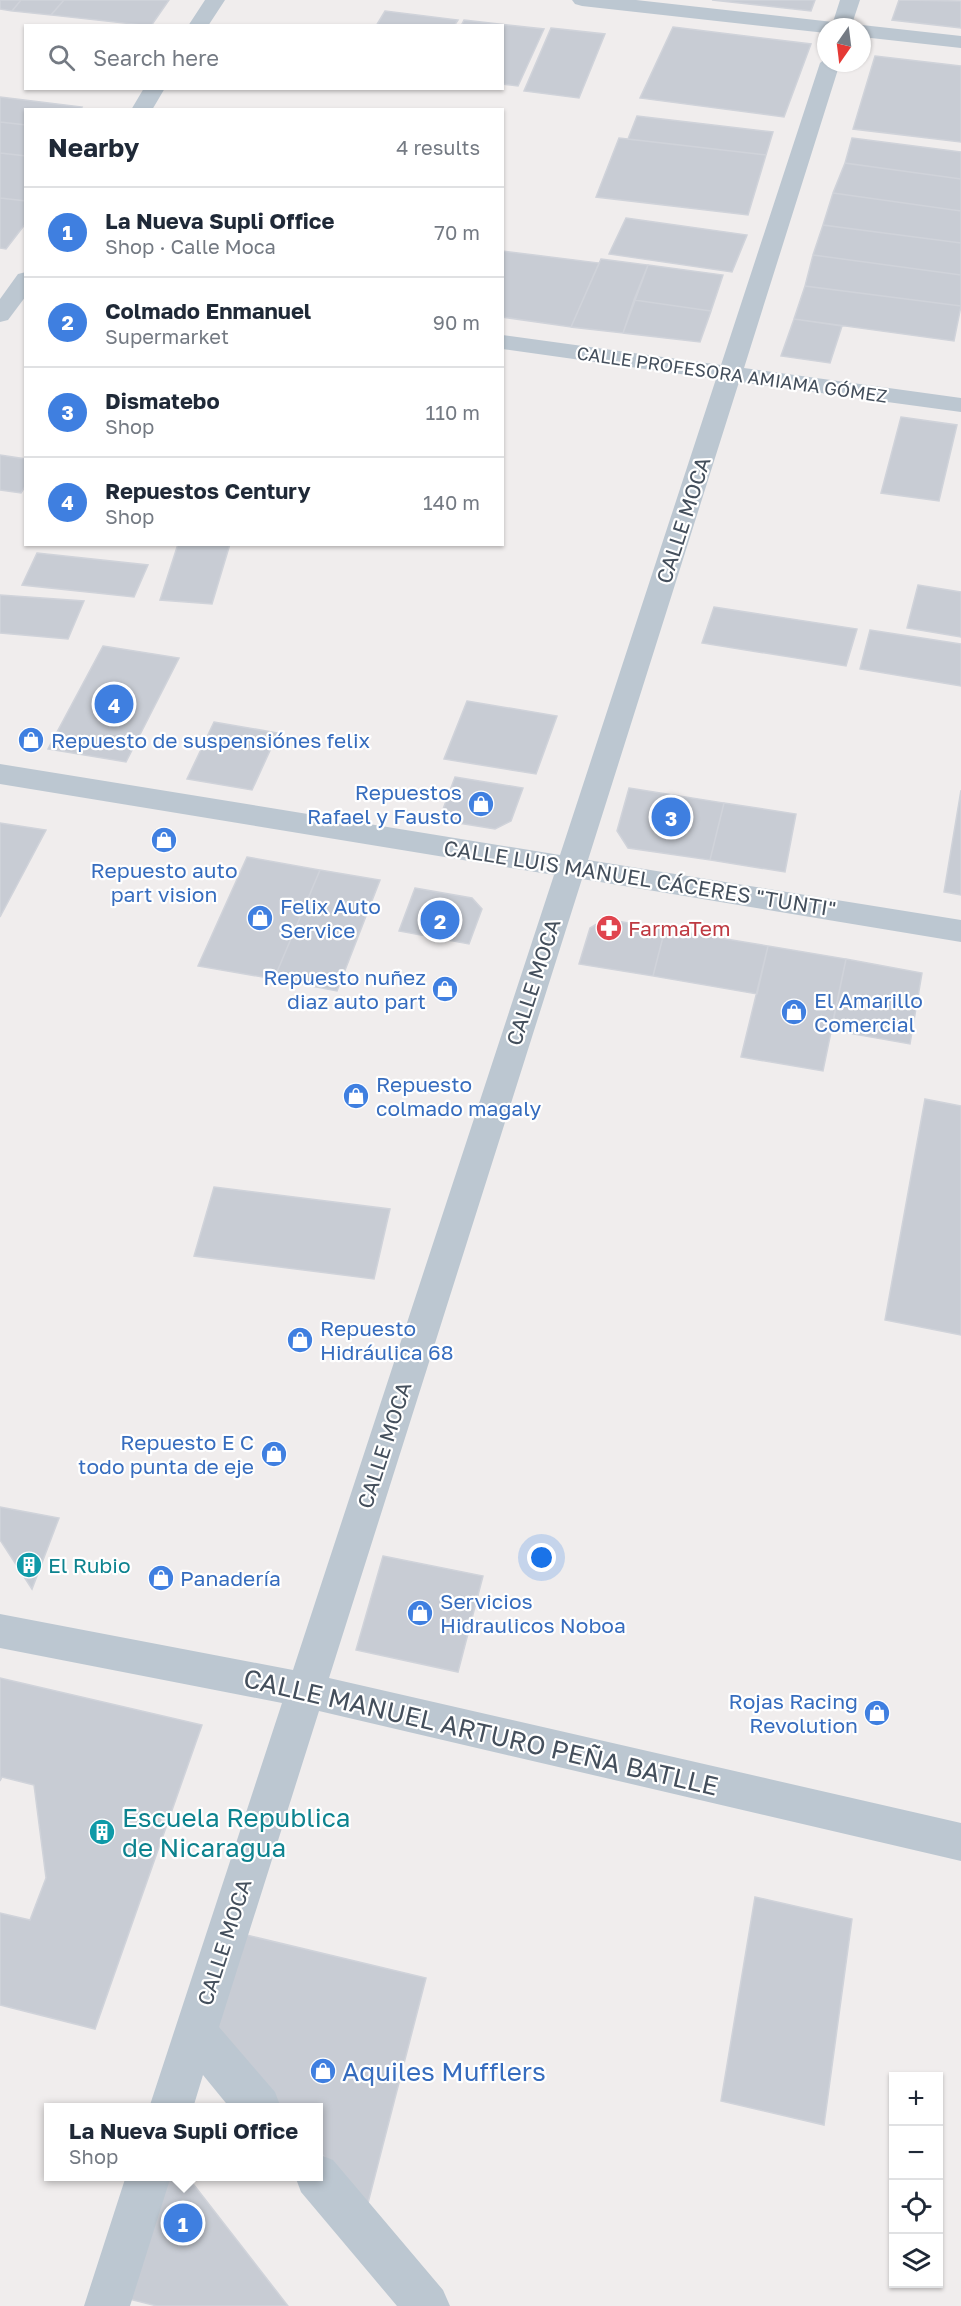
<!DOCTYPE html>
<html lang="en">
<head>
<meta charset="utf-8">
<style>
	:root { --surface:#fff; --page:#f6f6f7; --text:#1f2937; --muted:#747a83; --line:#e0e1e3; --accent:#0962ee }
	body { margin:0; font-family:"Golos Text",sans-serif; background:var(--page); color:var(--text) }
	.controls { position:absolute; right:18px; bottom:18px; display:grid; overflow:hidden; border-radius:0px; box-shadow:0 2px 4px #0004 }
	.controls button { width:54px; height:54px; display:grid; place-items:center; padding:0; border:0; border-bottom:2px solid var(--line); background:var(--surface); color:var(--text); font:30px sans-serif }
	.compass { position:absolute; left:817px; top:18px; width:54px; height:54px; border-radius:50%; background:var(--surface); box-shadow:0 2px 4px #0004; rotate:194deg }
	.you { position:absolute; left:542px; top:1558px; width:21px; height:21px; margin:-15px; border:4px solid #fff; border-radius:50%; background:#1a73e8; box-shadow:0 0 0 9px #1a73e833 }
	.badge { display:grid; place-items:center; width:39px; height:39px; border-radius:50%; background:var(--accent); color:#fff; font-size:20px; font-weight:700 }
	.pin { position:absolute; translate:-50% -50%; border:3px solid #fff; box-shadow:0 2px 6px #0006 }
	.popup { position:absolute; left:44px; top:2103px; width:279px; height:78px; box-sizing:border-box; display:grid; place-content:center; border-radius:0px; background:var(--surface); filter:drop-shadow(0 2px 4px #0005); font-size:20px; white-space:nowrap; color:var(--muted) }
	.popup b { font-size:22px; color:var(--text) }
	.popup::after { content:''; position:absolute; left:50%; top:100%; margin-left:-12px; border:12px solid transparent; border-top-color:var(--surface) }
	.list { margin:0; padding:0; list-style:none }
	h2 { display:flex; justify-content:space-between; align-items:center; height:78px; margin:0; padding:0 24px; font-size:26px }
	h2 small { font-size:20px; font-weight:400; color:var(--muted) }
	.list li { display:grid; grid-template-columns:39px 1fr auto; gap:18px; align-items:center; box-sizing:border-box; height:90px; padding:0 24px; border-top:2px solid var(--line) }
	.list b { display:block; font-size:22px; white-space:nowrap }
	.list p { margin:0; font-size:20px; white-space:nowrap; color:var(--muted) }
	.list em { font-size:20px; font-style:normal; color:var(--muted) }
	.icon { flex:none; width:33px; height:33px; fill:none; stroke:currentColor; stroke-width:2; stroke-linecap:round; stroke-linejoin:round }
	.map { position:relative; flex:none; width:961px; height:2306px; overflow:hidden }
	.search { position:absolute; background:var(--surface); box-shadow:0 2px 4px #0004; left:24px; top:24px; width:480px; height:66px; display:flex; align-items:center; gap:15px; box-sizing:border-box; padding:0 21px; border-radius:0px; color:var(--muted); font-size:22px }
	.panel { position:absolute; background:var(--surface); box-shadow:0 2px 4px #0004; left:24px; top:108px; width:480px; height:438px; border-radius:0px }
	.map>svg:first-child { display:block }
	.building { fill:#c8ccd4; stroke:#d0d3da; stroke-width:1.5 }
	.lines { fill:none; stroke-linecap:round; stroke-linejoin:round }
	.minor { fill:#bcc7d1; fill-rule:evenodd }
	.labels { text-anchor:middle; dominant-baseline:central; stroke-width:4.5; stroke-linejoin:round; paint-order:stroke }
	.far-street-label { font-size:18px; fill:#444f5c; stroke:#fff }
	.street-label { font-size:21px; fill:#444f5c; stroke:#fff }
	.shop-label { font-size:21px; fill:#366cbe; stroke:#fff; text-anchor:start }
	.health-label { font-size:21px; fill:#be3a42; stroke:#fff; text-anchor:start }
	.culture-label { font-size:21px; fill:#0d838f; stroke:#fff; text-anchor:start }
	.near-street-label { font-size:26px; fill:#444f5c; stroke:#fff }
	.near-culture-label { font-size:26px; fill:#0d838f; stroke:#fff; text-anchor:start }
	.near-shop-label { font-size:26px; fill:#366cbe; stroke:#fff; text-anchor:start }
</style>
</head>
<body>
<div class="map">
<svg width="961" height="2306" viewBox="0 0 961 2306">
	<rect width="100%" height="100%" fill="#f0eded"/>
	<path class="building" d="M 0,0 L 21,0 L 12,11 L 0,9 Z
		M 21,0 L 64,0 L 51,15 L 12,11 Z
		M 64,0 L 169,0 L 151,26 L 51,15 Z
		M 712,0 L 815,0 L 811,11 Z
		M 899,0 L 961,1 L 961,28 L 892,20 Z
		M 385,11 L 458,20 L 454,26 L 376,26 Z
		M 464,20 L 544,29 L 518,86 L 502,84 L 502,26 L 461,26 Z
		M 673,27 L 811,44 L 784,117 L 640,98 Z
		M 551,28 L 605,34 L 579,98 L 524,91 Z
		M 875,56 L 961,66 L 961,142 L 853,129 Z
		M 0,97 L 82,107 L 80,110 L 26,110 L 26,125 L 0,122 Z
		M 637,116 L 773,132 L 766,155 L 628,139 Z
		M 0,122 L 26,125 L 26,156 L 0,153 Z
		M 619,138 L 766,155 L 748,215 L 596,197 Z
		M 852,138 L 961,152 L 961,179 L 845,163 Z
		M 0,153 L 26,156 L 26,201 L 0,198 Z
		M 845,163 L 961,179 L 961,211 L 833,193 Z
		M 833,193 L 961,211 L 961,243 L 823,225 Z
		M 0,198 L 26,201 L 26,223 L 6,249 L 0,248 Z
		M 626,218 L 747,235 L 732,272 L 609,254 Z
		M 823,225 L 961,243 L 961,275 L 813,255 Z
		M 502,251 L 599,263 L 571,327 L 502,317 Z
		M 813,255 L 961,275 L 961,306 L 805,286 Z
		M 601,259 L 648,265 L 623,333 L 571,327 Z
		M 648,265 L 723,275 L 711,311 L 634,300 Z
		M 805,286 L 961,306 L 954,341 L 794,319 Z
		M 634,300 L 711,311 L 700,342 L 623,333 Z
		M 794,319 L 842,326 L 830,363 L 781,356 Z
		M 901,417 L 957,425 L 939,501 L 881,493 Z
		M 0,455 L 26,459 L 26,485 L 21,493 L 0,490 Z
		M 178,544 L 230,544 L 212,604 L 160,600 Z
		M 37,553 L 148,565 L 134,597 L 22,585 Z
		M 918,585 L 961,592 L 961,637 L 907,628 Z
		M 0,595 L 84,601 L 68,639 L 0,633 Z
		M 714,607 L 857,629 L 846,666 L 702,643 Z
		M 870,630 L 961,644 L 961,686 L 860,669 Z
		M 103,646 L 179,658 L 126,762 L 48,749 Z
		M 467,701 L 557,716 L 536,774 L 444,759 Z
		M 214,722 L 278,733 L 252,790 L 187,779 Z
		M 455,777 L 523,788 L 511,821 L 495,829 L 439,820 Z
		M 629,788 L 724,803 L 710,860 L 628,848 L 617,831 Z
		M 961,790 L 961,895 L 944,892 Z
		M 724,803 L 796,814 L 785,872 L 710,860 Z
		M 0,823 L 46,830 L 0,917 Z
		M 247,857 L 320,870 L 274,979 L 198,966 Z
		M 320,870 L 380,880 L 337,991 L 274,979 Z
		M 415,888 L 472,898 L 482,909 L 469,944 L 399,931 Z
		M 605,919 L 665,929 L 653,976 L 579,964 L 590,928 Z
		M 665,929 L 768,946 L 757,994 L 653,976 Z
		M 768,946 L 846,959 L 823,1071 L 741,1057 Z
		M 846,959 L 922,973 L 910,1044 L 831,1030 Z
		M 925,1099 L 961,1106 L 961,1335 L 885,1320 Z
		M 214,1187 L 390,1209 L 374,1279 L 194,1256 Z
		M 0,1507 L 59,1518 L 32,1589 L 0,1540 Z
		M 383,1556 L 483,1576 L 458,1672 L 356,1650 Z
		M 0,1678 L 202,1725 L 95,2029 L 0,2005 L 0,1913 L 30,1920 L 46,1878 L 34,1785 L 2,1777 L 0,1781 Z
		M 755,1897 L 852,1919 L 824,2125 L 721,2101 Z
		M 242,1934 L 426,1978 L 368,2203 L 318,2150 L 318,2108 L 278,2108 L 211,2035 Z
		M 158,2176 L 187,2176 L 288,2306 L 157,2306 L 117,2296 Z"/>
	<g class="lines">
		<path class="minor" d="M 205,0 L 225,0 L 208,26 L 188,26 Z
			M 572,0 L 636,0 L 833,22 L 840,0 L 860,0 L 851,27 L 826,27 L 826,33 L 582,6 L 575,4 Z
			M 862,25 L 961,36 L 961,48 L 862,37 L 862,27 L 855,27 Z
			M 826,58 L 826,63 L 840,63 L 744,368 L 961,398 L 961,412 L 739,382 L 588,860 L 961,920 L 961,942 L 582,879 L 329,1678 L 961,1823 L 961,1861 L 319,1711 L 219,2027 L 275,2092 L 281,2108 L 230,2108 L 203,2075 L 193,2108 L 149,2108 L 282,1703 L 0,1648 L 0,1614 L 293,1670 L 554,875 L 0,784 L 0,764 L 560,855 L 716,379 L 502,349 L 502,335 L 721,365 L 820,63 Z
			M 144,88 L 165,88 L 152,110 L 131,110 Z
			M 26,272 L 26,296 L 8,320 L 0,322 L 0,299 L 18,274 Z
			M 318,2154 L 333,2160 L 443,2290 L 450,2306 L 397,2306 L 301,2192 L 295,2176 L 318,2176 Z
			M 126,2176 L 171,2176 L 130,2306 L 84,2306 Z"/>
	</g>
	<defs>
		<g id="shop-disc" transform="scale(1.35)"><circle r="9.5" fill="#3f7fe0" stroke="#fff"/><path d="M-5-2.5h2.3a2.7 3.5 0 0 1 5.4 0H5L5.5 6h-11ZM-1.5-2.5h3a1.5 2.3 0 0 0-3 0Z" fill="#fff"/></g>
		<g id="pharmacy-disc" transform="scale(1.35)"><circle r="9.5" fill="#e0444e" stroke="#fff"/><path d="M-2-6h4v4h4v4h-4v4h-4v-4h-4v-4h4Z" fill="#fff"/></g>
		<g id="building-disc" transform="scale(1.35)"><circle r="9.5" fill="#0f9aa8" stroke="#fff"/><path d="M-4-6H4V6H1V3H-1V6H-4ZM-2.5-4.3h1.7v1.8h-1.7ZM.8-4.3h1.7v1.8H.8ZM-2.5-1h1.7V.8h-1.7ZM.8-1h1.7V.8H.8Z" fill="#fff"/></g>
	</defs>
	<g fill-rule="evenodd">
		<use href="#shop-disc" x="31" y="740"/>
		<use href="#shop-disc" x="481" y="804"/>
		<use href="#shop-disc" x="164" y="840"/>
		<use href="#shop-disc" x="260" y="918"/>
		<use href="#pharmacy-disc" x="609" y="928"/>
		<use href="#shop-disc" x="445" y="989"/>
		<use href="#shop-disc" x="794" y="1012"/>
		<use href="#shop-disc" x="356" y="1096"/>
		<use href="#shop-disc" x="300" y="1340"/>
		<use href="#shop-disc" x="274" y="1454"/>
		<use href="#building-disc" x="29" y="1565"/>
		<use href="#shop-disc" x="161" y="1578"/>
		<use href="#shop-disc" x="420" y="1613"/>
		<use href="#shop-disc" x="877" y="1713"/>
		<use href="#building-disc" x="102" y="1832"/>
		<use href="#shop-disc" x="323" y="2071"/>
	</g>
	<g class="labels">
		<g class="far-street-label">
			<text transform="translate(732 374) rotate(8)">CALLE PROFESORA AMIAMA GÓMEZ</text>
		</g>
		<g class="street-label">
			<text transform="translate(683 520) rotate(-72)">CALLE MOCA</text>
			<text transform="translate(640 878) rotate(9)">CALLE LUIS MANUEL CÁCERES "TUNTI"</text>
			<text transform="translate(533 982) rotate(-72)">CALLE MOCA</text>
			<text transform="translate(384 1445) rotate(-72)">CALLE MOCA</text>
			<text transform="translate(224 1942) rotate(-72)">CALLE MOCA</text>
		</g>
		<g class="shop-label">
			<text x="51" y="740">Repuesto de suspensiónes felix</text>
			<text x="462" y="792" text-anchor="end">Repuestos<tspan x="462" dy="24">Rafael y Fausto</tspan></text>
			<text x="164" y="870" text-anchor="middle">Repuesto auto<tspan x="164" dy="24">part vision</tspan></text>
			<text x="280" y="906">Felix Auto<tspan x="280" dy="24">Service</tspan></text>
			<text x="426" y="977" text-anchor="end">Repuesto nuñez<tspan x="426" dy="24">diaz auto part</tspan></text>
			<text x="814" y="1000">El Amarillo<tspan x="814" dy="24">Comercial</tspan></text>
			<text x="376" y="1084">Repuesto<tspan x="376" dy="24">colmado magaly</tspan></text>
			<text x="320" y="1328">Repuesto<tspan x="320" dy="24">Hidráulica 68</tspan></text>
			<text x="254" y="1442" text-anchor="end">Repuesto E C<tspan x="254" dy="24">todo punta de eje</tspan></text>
			<text x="180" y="1578">Panadería</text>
			<text x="440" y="1601">Servicios<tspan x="440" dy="24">Hidraulicos Noboa</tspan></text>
			<text x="858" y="1701" text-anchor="end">Rojas Racing<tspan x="858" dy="24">Revolution</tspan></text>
		</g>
		<g class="health-label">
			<text x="628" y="928">FarmaTem</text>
		</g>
		<g class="culture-label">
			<text x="48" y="1565">El Rubio</text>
		</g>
		<g class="near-street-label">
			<text transform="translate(481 1732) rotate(13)">CALLE MANUEL ARTURO PEÑA BATLLE</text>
		</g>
		<g class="near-culture-label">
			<text x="122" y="1817">Escuela Republica<tspan x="122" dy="30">de Nicaragua</tspan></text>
		</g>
		<g class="near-shop-label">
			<text x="342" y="2071">Aquiles Mufflers</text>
		</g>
	</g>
</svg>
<div class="controls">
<button>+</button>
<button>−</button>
<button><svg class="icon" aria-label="locate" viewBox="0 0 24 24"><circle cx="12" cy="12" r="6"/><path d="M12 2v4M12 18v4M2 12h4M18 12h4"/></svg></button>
<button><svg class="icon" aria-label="layers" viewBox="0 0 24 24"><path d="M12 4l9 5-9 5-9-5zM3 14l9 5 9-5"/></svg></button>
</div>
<svg class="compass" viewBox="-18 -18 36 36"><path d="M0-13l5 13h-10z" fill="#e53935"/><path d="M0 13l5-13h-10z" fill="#747a83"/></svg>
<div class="you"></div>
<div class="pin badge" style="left:183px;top:2223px;background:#3f7fe0">1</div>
<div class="popup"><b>La Nueva Supli Office</b>Shop</div>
<div class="pin badge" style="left:440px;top:920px;background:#3f7fe0">2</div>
<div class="pin badge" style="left:671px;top:817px;background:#3f7fe0">3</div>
<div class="pin badge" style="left:114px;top:704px;background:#3f7fe0">4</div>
<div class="search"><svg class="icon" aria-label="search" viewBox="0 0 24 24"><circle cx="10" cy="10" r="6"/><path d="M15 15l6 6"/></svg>Search here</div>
<section class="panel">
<h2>Nearby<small>4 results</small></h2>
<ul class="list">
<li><span class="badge" style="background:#3f7fe0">1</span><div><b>La Nueva Supli Office</b><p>Shop · Calle Moca</p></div><em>70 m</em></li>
<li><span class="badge" style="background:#3f7fe0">2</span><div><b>Colmado Enmanuel</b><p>Supermarket</p></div><em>90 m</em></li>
<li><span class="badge" style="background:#3f7fe0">3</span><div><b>Dismatebo</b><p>Shop</p></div><em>110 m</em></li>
<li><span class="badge" style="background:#3f7fe0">4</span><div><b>Repuestos Century</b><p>Shop</p></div><em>140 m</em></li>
</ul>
</section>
</div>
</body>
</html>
